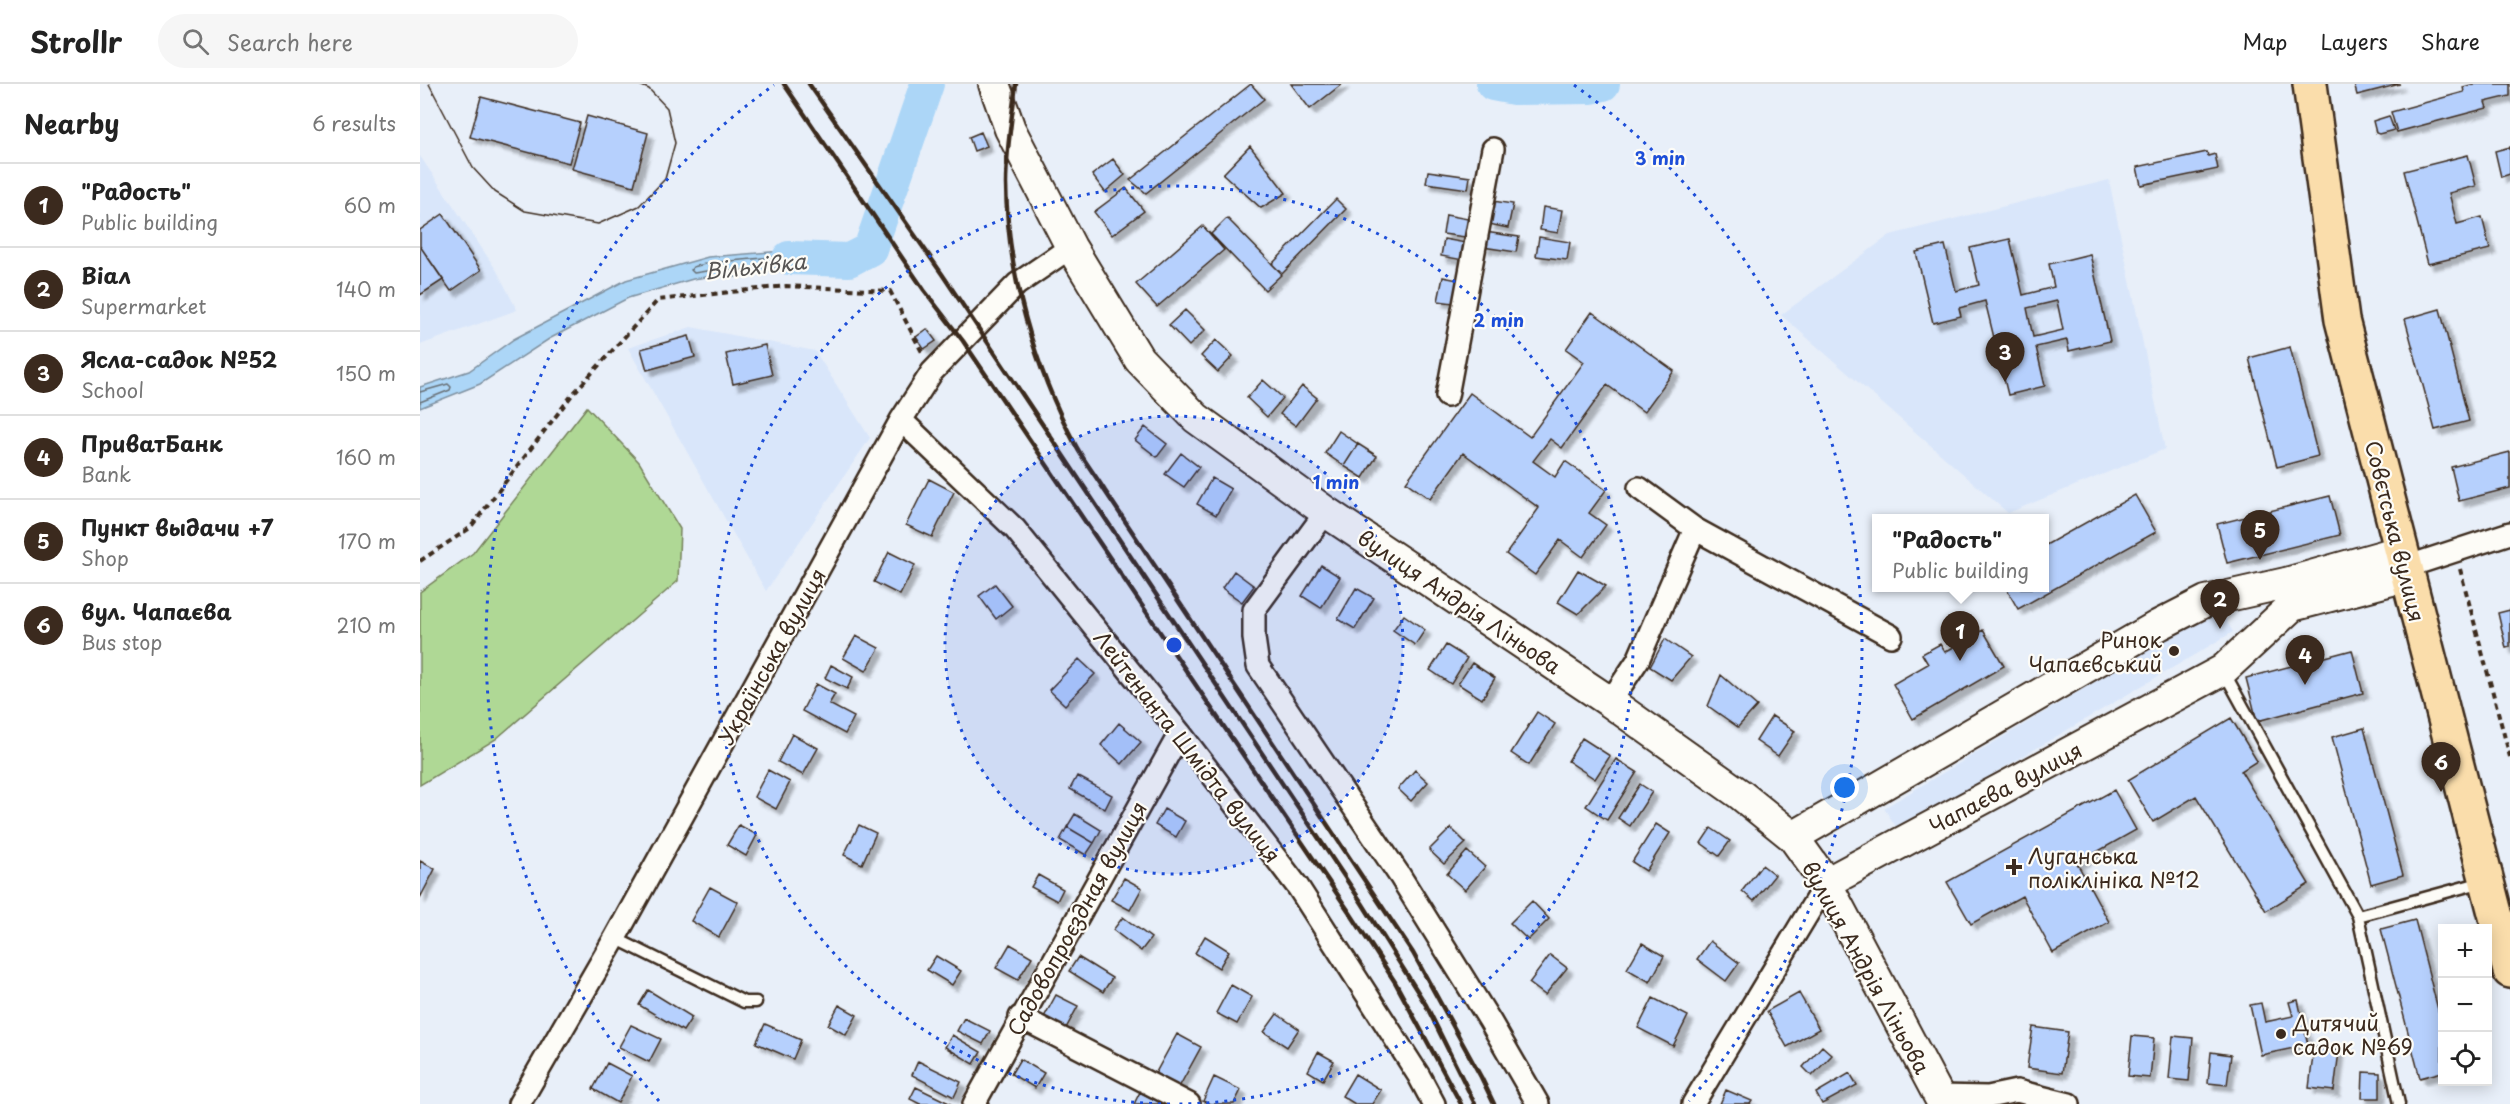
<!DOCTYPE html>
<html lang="en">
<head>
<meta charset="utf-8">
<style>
	:root { --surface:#fff; --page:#f6f6f6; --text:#222; --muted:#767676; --line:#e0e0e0; --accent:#3b2a1e }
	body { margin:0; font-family:"Playpen Sans",sans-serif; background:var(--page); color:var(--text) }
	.controls { position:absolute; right:18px; bottom:18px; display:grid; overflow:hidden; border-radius:0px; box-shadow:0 3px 15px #0003 }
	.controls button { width:54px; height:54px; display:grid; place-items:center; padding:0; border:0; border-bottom:2px solid var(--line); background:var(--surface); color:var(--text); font:30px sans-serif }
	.you { position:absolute; left:1425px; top:704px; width:21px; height:21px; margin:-15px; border:4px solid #fff; border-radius:50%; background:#1a73e8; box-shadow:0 0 0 9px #1a73e833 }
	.badge { display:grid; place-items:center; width:39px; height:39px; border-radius:50%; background:var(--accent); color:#fff; font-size:20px; font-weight:700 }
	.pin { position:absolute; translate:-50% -50px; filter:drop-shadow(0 2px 3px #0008) }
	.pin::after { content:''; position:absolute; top:32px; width:21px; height:18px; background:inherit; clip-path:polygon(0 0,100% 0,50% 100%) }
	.popup { position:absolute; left:1452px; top:430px; width:177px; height:78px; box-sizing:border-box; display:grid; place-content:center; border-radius:0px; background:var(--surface); filter:drop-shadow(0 2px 4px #0005); font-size:20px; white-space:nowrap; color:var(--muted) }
	.popup b { font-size:22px; color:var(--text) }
	.popup::after { content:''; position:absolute; left:50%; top:100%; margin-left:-12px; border:12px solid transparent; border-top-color:var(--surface) }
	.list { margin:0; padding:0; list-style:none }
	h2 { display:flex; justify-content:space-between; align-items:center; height:78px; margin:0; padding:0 24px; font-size:26px }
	h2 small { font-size:20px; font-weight:400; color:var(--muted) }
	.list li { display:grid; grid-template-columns:39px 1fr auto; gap:18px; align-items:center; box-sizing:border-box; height:84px; padding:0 24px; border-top:2px solid var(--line) }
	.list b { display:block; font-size:22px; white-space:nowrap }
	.list p { margin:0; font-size:20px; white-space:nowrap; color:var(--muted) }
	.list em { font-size:20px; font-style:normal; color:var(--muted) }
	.icon { flex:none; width:33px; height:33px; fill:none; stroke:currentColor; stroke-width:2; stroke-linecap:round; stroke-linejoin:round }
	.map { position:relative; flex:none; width:2090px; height:1020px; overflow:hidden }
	header { display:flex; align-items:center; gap:36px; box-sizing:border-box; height:84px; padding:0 30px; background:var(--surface); border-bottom:2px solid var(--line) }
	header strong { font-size:28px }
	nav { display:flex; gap:33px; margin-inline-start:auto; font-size:21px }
	.search { width:420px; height:54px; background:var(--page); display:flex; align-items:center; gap:15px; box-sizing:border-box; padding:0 21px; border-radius:33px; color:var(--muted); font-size:22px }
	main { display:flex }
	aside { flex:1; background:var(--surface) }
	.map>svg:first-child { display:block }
	.built { fill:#d9e6fa }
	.green { fill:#afd895; stroke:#75815a; stroke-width:1.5 }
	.water { fill:#acd6f7; stroke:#7f91a0; stroke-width:1.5 }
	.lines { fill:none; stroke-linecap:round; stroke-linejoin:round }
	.shore { stroke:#686f75; stroke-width:1.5 }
	.river { stroke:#acd6f7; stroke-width:34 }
	.building { fill:#b6d0fd; stroke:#3b2a1e; stroke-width:1.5; fill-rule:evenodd; filter:url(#shadow) }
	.lane-casing { stroke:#3b2a1e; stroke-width:15 }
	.street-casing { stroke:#3b2a1e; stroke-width:26 }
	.secondary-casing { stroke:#3b2a1e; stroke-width:34 }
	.primary-casing { stroke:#3b2a1e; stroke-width:38 }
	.path { stroke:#3b2a1e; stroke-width:4; stroke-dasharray:6 4.5; stroke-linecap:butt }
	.lane { stroke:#fdfcf7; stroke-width:10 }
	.street { stroke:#fdfcf7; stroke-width:21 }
	.secondary { stroke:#fdfcf7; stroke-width:30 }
	.primary { stroke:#faddab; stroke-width:33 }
	.tram { stroke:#3b2a1e; stroke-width:1.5 }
	.rail { stroke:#3b2a1e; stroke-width:4.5 }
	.ring { fill:none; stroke:#1d4ed8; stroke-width:3; stroke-dasharray:3 6 }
	.poi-dot { fill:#3b2a1e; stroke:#fdfcf7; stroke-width:2 }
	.labels { text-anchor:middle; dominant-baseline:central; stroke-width:4.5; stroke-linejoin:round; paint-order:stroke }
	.street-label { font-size:21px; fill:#3b2a1e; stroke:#fdfcf7 }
	.poi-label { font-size:21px; fill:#3b2a1e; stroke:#fdfcf7; text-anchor:start }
	.water-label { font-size:22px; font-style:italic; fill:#575554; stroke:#fdfcf7 }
	.centre { fill:#1d4ed8; stroke:#fdfcf7; stroke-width:3 }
	.ring-label { font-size:18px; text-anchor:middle; font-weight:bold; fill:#1d4ed8; stroke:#fdfcf7; stroke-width:4.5; stroke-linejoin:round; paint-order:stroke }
</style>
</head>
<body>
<header>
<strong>Strollr</strong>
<div class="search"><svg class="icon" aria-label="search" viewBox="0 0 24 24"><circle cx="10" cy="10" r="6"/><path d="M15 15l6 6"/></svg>Search here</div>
<nav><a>Map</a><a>Layers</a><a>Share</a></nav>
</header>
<main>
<aside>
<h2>Nearby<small>6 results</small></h2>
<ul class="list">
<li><span class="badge">1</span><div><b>&quot;Радость&quot;</b><p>Public building</p></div><em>60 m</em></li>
<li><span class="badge">2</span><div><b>Віал</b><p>Supermarket</p></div><em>140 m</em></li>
<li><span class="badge">3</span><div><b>Ясла-садок №52</b><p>School</p></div><em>150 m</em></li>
<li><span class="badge">4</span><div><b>ПриватБанк</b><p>Bank</p></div><em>160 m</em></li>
<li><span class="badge">5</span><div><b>Пункт выдачи +7</b><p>Shop</p></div><em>170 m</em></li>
<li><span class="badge">6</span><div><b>вул. Чапаєва</b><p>Bus stop</p></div><em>210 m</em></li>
</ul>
</aside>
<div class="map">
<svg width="2090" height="1020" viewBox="0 0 2090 1020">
	<defs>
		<filter id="shadow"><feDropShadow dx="5.5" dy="5.5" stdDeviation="1.5" flood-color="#0004"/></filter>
	</defs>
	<rect width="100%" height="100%" fill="#e8eff9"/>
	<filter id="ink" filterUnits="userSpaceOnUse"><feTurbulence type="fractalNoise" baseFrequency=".0167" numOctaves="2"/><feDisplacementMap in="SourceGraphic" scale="12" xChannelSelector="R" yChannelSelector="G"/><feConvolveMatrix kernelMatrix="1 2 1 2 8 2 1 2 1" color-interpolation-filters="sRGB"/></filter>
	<g filter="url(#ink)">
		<path class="built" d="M 0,72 L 77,187 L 97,226 L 0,261 Z
			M 1689,96 L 1745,365 L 1588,429 L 1361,231 L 1470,151 Z
			M 271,243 L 395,267 L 450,354 L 346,507 L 208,264 Z
			M 1799,524 L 1813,548 L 1478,746 L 1464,724 Z"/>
		<path class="green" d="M 167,323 L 219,378 L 260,445 L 258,497 L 76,655 L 0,701 L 0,508 L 53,469 Z"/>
		<path class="water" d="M 401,164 L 419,165 L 414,182 L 385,179 L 317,193 L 293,192 L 273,195 L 208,214 L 129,255 L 60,300 L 0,324 L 0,303 L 49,287 L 94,255 L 206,196 L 288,173 Z"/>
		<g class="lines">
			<path class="shore" d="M 366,172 L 369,175 L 367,178 L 317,187 L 293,186 L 274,189 L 271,186 L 273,183 L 289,179 Z
				M 0,308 L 28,300 L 31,303 L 30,306 L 0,318"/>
			<path class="river" d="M 1073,0 L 1094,4 L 1171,3 L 1183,0
				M 369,174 L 429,176 L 450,165 L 507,0"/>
		</g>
		<path class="building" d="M 831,0 L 844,15 L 726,109 L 710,96 Z
			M 871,0 L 922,0 L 890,25 Z
			M 1934,0 L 1980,0 L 1937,11 Z
			M 2054,0 L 2090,0 L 2090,12 L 2065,18 L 2067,24 L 1977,48 L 1971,28 L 2044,8 L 2043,3 Z
			M 61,13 L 160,39 L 149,79 L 50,53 Z
			M 167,32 L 228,49 L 214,102 L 152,85 Z
			M 1969,32 L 1974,46 L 1959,50 L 1956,49 L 1953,37 Z
			M 561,48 L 567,62 L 554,67 L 549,53 Z
			M 830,62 L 866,109 L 841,124 L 803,90 Z
			M 2090,63 L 2090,90 L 2081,93 L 2075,67 Z
			M 1787,68 L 1788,72 L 1795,70 L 1798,85 L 1721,101 L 1717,83 Z
			M 2048,71 L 2056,102 L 2029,109 L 2037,140 L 2062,133 L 2070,165 L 2008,180 L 1984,87 Z
			M 693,75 L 705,91 L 685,108 L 672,91 Z
			M 1008,87 L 1050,93 L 1048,105 L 1006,99 Z
			M 706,104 L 724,127 L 692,151 L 674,128 Z
			M 916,115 L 926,125 L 862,190 L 852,180 Z
			M 1073,117 L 1093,120 L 1088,144 L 1069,140 Z
			M 1123,123 L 1142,126 L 1138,149 L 1120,146 Z
			M 23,130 L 61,186 L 31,207 L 0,162 L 0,146 Z
			M 1026,131 L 1048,135 L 1045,153 L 1023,150 Z
			M 807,134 L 862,190 L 845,206 L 791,150 Z
			M 783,142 L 804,166 L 737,223 L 716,200 Z
			M 1065,148 L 1099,153 L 1096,168 L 1063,163 Z
			M 1119,153 L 1150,158 L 1147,176 L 1116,172 Z
			M 1024,155 L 1046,159 L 1043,176 L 1021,172 Z
			M 1590,155 L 1603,211 L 1634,203 L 1629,180 L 1670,170 L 1690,257 L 1649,267 L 1647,256 L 1616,263 L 1625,302 L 1588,311 L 1565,217 L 1539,224 L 1541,232 L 1513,239 L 1496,168 L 1525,161 L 1536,207 L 1559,201 L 1550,164 ZM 1637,217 L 1643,246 L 1613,253 L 1607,224 Z
			M 0,162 L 23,196 L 0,211 Z
			M 1023,193 L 1038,196 L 1033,219 L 1018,217 Z
			M 2020,225 L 2049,337 L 2015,346 L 1985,235 Z
			M 765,226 L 785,246 L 769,262 L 749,241 Z
			M 1172,228 L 1254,287 L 1224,328 L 1187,301 L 1142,364 L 1130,355 L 1113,377 L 1135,393 L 1145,377 L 1186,406 L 1169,429 L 1186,441 L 1163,473 L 1140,456 L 1115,491 L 1086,470 L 1119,424 L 1043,369 L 1010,415 L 986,398 L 1050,309 L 1110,353 L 1164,278 L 1146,265 Z
			M 507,245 L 516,257 L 504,265 L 496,253 Z
			M 269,252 L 275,273 L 227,286 L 221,265 Z
			M 796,256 L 813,272 L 798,288 L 781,272 Z
			M 345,261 L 352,291 L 313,300 L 306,270 Z
			M 1870,263 L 1898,372 L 1857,383 L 1829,274 Z
			M 843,296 L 863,314 L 847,333 L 827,314 Z
			M 882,302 L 897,314 L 876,342 L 860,330 Z
			M 725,343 L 747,360 L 737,373 L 715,356 Z
			M 919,347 L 938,360 L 924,382 L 905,369 Z
			M 938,360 L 957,372 L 943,394 L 924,382 Z
			M 2090,368 L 2090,404 L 2039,417 L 2031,383 Z
			M 761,369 L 779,383 L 764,403 L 745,390 Z
			M 792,394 L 811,405 L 796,431 L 777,420 Z
			M 509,395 L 534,408 L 512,453 L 486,441 Z
			M 1715,411 L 1736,448 L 1598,525 L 1586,504 L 1624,504 L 1624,462 Z
			M 1910,412 L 1920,451 L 1807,479 L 1797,440 Z
			M 469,468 L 495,481 L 480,511 L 454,498 Z
			M 901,481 L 920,493 L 901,524 L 882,512 Z
			M 1158,486 L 1186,502 L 1158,530 L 1138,518 Z
			M 814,487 L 834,502 L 822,518 L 802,504 Z
			M 575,500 L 592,522 L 576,535 L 559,512 Z
			M 936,504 L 954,514 L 935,545 L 918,535 Z
			M 2090,526 L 2090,563 L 2086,564 L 2078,529 Z
			M 984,531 L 1005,546 L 995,561 L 973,546 Z
			M 1563,546 L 1584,582 L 1493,635 L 1473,600 L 1508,580 L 1502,570 L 1520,560 L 1525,568 Z
			M 436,552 L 459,564 L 446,587 L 423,574 Z
			M 1245,555 L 1271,573 L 1251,596 L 1230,583 Z
			M 1026,561 L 1047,574 L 1031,600 L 1010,586 Z
			M 1932,566 L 1943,609 L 1837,637 L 1826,594 Z
			M 659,575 L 675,590 L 645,621 L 629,606 Z
			M 1052,579 L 1075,594 L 1062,615 L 1038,600 Z
			M 411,581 L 433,593 L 427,605 L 405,594 Z
			M 1301,591 L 1337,622 L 1318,643 L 1288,622 Z
			M 396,600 L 415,610 L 409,620 L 434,633 L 425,650 L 382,627 Z
			M 1117,628 L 1135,640 L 1109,681 L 1091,669 Z
			M 1352,632 L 1375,647 L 1358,672 L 1336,657 Z
			M 1811,634 L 1837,677 L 1821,687 L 1889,800 L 1846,827 L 1776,712 L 1733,738 L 1708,696 Z
			M 699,639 L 721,658 L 702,680 L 681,661 Z
			M 1944,644 L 1983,791 L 1951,800 L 1912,653 Z
			M 372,650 L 398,664 L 383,691 L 358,678 Z
			M 1162,654 L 1190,672 L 1175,695 L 1148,677 Z
			M 1196,675 L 1217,688 L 1187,736 L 1166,722 Z
			M 348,686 L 370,698 L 356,725 L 334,713 Z
			M 995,686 L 1008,698 L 991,717 L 978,705 Z
			M 657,692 L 692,711 L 685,725 L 650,705 Z
			M 1220,700 L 1232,708 L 1210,742 L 1198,734 Z
			M 1694,706 L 1716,746 L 1657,779 L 1689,838 L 1633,869 L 1602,812 L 1551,840 L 1527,798 Z
			M 744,725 L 765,737 L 756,753 L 735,741 Z
			M 655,730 L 681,746 L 674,759 L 647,743 Z
			M 1236,740 L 1250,749 L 1226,787 L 1212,778 Z
			M 319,741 L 337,751 L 326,772 L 307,761 Z
			M 439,741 L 456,749 L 442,780 L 424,771 Z
			M 647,743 L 674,759 L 666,771 L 640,756 Z
			M 1031,744 L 1046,759 L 1024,780 L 1009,766 Z
			M 1291,744 L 1310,757 L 1299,772 L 1281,759 Z
			M 1047,767 L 1065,783 L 1045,806 L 1027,790 Z
			M 0,777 L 15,785 L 0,814 Z
			M 1342,781 L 1355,791 L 1334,817 L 1322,807 Z
			M 618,791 L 643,805 L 637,817 L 611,803 Z
			M 704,794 L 722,804 L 710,826 L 691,816 Z
			M 290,803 L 318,818 L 299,853 L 271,837 Z
			M 1112,817 L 1129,835 L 1108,856 L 1090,839 Z
			M 703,833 L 731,854 L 721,867 L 693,846 Z
			M 1995,836 L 2022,941 L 2022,988 L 2000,994 L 1961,845 Z
			M 785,852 L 809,867 L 799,884 L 775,869 Z
			M 1290,857 L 1319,879 L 1306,897 L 1277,875 Z
			M 1222,859 L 1244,872 L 1230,898 L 1207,885 Z
			M 590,860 L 612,873 L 598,896 L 576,884 Z
			M 1130,871 L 1147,884 L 1125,911 L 1109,899 Z
			M 516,872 L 541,887 L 532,901 L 507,886 Z
			M 658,873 L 692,894 L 683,908 L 649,887 Z
			M 811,901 L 832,913 L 817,940 L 796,929 Z
			M 228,906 L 272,933 L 263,947 L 219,921 Z
			M 1379,909 L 1399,945 L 1367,963 L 1347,927 Z
			M 636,911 L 658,922 L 645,946 L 623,935 Z
			M 1233,914 L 1268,932 L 1253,962 L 1218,944 Z
			M 1878,916 L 1888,961 L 1841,971 L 1830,921 L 1841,919 L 1845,938 L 1873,932 L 1869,918 Z
			M 419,921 L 437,931 L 426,951 L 408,941 Z
			M 857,930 L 879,945 L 867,963 L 844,948 Z
			M 544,934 L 570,947 L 563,960 L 537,947 Z
			M 345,940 L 381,956 L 373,975 L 336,959 Z
			M 211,941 L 241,955 L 229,978 L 199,963 Z
			M 1613,943 L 1648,948 L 1642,989 L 1607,984 Z
			M 757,950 L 781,963 L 758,1005 L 734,992 Z
			M 532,951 L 561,968 L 554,980 L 525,963 Z
			M 1712,952 L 1734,954 L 1730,994 L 1708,992 Z
			M 1753,952 L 1773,954 L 1769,997 L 1749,995 Z
			M 1402,962 L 1412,971 L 1392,992 L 1383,983 Z
			M 1894,963 L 1919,967 L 1914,1007 L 1889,1004 Z
			M 898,968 L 914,977 L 903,996 L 888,987 Z
			M 1791,968 L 1811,971 L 1807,1001 L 1788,999 Z
			M 600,975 L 624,989 L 615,1004 L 591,990 Z
			M 498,977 L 541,998 L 534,1013 L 492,991 Z
			M 187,979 L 212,992 L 198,1019 L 173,1005 Z
			M 1943,988 L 1960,989 L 1960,1014 L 1942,1014 Z
			M 1430,989 L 1437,1001 L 1402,1020 L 1396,1009 Z
			M 935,990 L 961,1006 L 952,1020 L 935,1020 L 922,1012 Z
			M 794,993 L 821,1006 L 814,1020 L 790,1020 L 783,1017 Z
			M 496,1003 L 531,1020 L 500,1020 L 490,1015 Z
			M 1306,1006 L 1332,1017 L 1330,1020 L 1300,1020 Z
			M 720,1008 L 743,1020 L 714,1020 Z"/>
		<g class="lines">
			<g class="lane-casing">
				<path id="lane" d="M 1804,588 L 1938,832 L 1979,1020
					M 1938,832 L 2063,798
					M 195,854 L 324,918 L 336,918"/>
			</g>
			<g class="street-casing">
				<path id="street" d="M 1027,312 L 1073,65
					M 481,336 L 595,445 L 760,649 L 878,803 L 999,992 L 1014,1020
					M 1219,404 L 1275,445 L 1471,552
					M 906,428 L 834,526 L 834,554 L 838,582 L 980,792 L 1070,937 L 1118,1020
					M 1986,483 L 2090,449
					M 1190,618 L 1218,576 L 1275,445
					M 600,933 L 769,1020
					M 1518,1012 L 1568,1013 L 1597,1007 L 1649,1020
					M 99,1020 L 195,854 L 481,336 L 512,288 L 597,200 L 651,163
					M 554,1020 L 760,649
					M 1273,1020 L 1406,799"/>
			</g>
			<g class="secondary-casing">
				<path id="secondary" d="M 574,0 L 590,45 L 651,163 L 719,275 L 776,334 L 906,428 L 1190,618 L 1321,711 L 1373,753 L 1406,799 L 1523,1020
					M 1373,753 L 1739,541 L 1786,517 L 1866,499 L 1980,467
					M 1406,799 L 1803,586 L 1872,522 L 1987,492"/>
			</g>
			<g class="primary-casing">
				<path id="primary" d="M 1890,0 L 1922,236 L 2090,887"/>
			</g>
			<path class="path" d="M 0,477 L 50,444 L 152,311 L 238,216 L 366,202 L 470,207 L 503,270
				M 2040,485 L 2090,673"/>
			<use href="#lane" class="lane"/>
			<use href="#street" class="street"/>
			<use href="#secondary" class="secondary"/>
			<use href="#primary" class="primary"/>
			<path class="tram" d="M 9,0 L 53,84 L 75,108 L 105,127 L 178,140 L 219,122 L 245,95 L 255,59 L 247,24 L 229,5 L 217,0"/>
			<path class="rail" d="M 364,0 L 504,206 L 543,257 L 930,829 L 975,898 L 1041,1020
				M 389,0 L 522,190 L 942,819 L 1006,921 L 1055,1020
				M 596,0 C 592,33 586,67 586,100 C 587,189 614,283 656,362 C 664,377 676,392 685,407 L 993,869 L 1061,993 L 1074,1020"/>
		</g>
	</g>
	<circle cx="754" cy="561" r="229" fill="#1d4ed8" fill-opacity=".12"/>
	<g class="ring">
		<circle cx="754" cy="561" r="229"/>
		<path d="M750 1020A459 459 0 1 1 758 1020"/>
		<path d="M239 1017A688 688 0 0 1 354 1M1154 1A688 688 0 0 1 1269 1017"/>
	</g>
	<g class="poi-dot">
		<circle cx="1754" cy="567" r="6"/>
		<path d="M1591 774h6v6h6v6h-6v6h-6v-6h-6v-6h6z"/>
		<circle cx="1861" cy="950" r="6"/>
	</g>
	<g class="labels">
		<g class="street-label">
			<text transform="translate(1976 447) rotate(76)">Совєтська вулиця</text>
			<text transform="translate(1040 517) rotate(34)">вулиця Андрія Ліньова</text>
			<text transform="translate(351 572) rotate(-61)">Українська вулиця</text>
			<text transform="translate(768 662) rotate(52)">Лейтенанта Шмідта вулиця</text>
			<text transform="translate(1585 703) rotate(-28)">Чапаєва вулиця</text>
			<text transform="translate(656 834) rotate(-61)">Садовопроєздная вулиця</text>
			<text transform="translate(1447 883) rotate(61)">вулиця Андрія Ліньова</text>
		</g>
		<g class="poi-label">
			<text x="1742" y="555" text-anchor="end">Ринок<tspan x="1742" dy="24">Чапаєвський</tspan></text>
			<text x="1608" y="771">Луганська<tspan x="1608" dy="24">поліклініка №12</tspan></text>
			<text x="1873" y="938">Дитячий<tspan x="1873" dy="24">садок №69</tspan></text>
		</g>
		<g class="water-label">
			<text transform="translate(335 181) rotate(-6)">Вільхівка</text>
		</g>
	</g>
	<circle cx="754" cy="561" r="9" class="centre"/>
	<g class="ring-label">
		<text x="1240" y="81">3 min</text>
		<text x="1079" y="243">2 min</text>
		<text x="916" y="405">1 min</text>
	</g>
</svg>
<div class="controls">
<button>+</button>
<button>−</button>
<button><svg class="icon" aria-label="locate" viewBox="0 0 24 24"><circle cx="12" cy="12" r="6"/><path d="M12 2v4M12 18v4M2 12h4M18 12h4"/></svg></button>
</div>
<div class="you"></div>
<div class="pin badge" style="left:1540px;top:577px">1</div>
<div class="popup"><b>&quot;Радость&quot;</b>Public building</div>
<div class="pin badge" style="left:1800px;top:545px">2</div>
<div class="pin badge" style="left:1585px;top:298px">3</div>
<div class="pin badge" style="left:1885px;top:601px">4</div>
<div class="pin badge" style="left:1840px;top:476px">5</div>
<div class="pin badge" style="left:2021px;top:708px">6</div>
</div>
</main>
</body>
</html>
